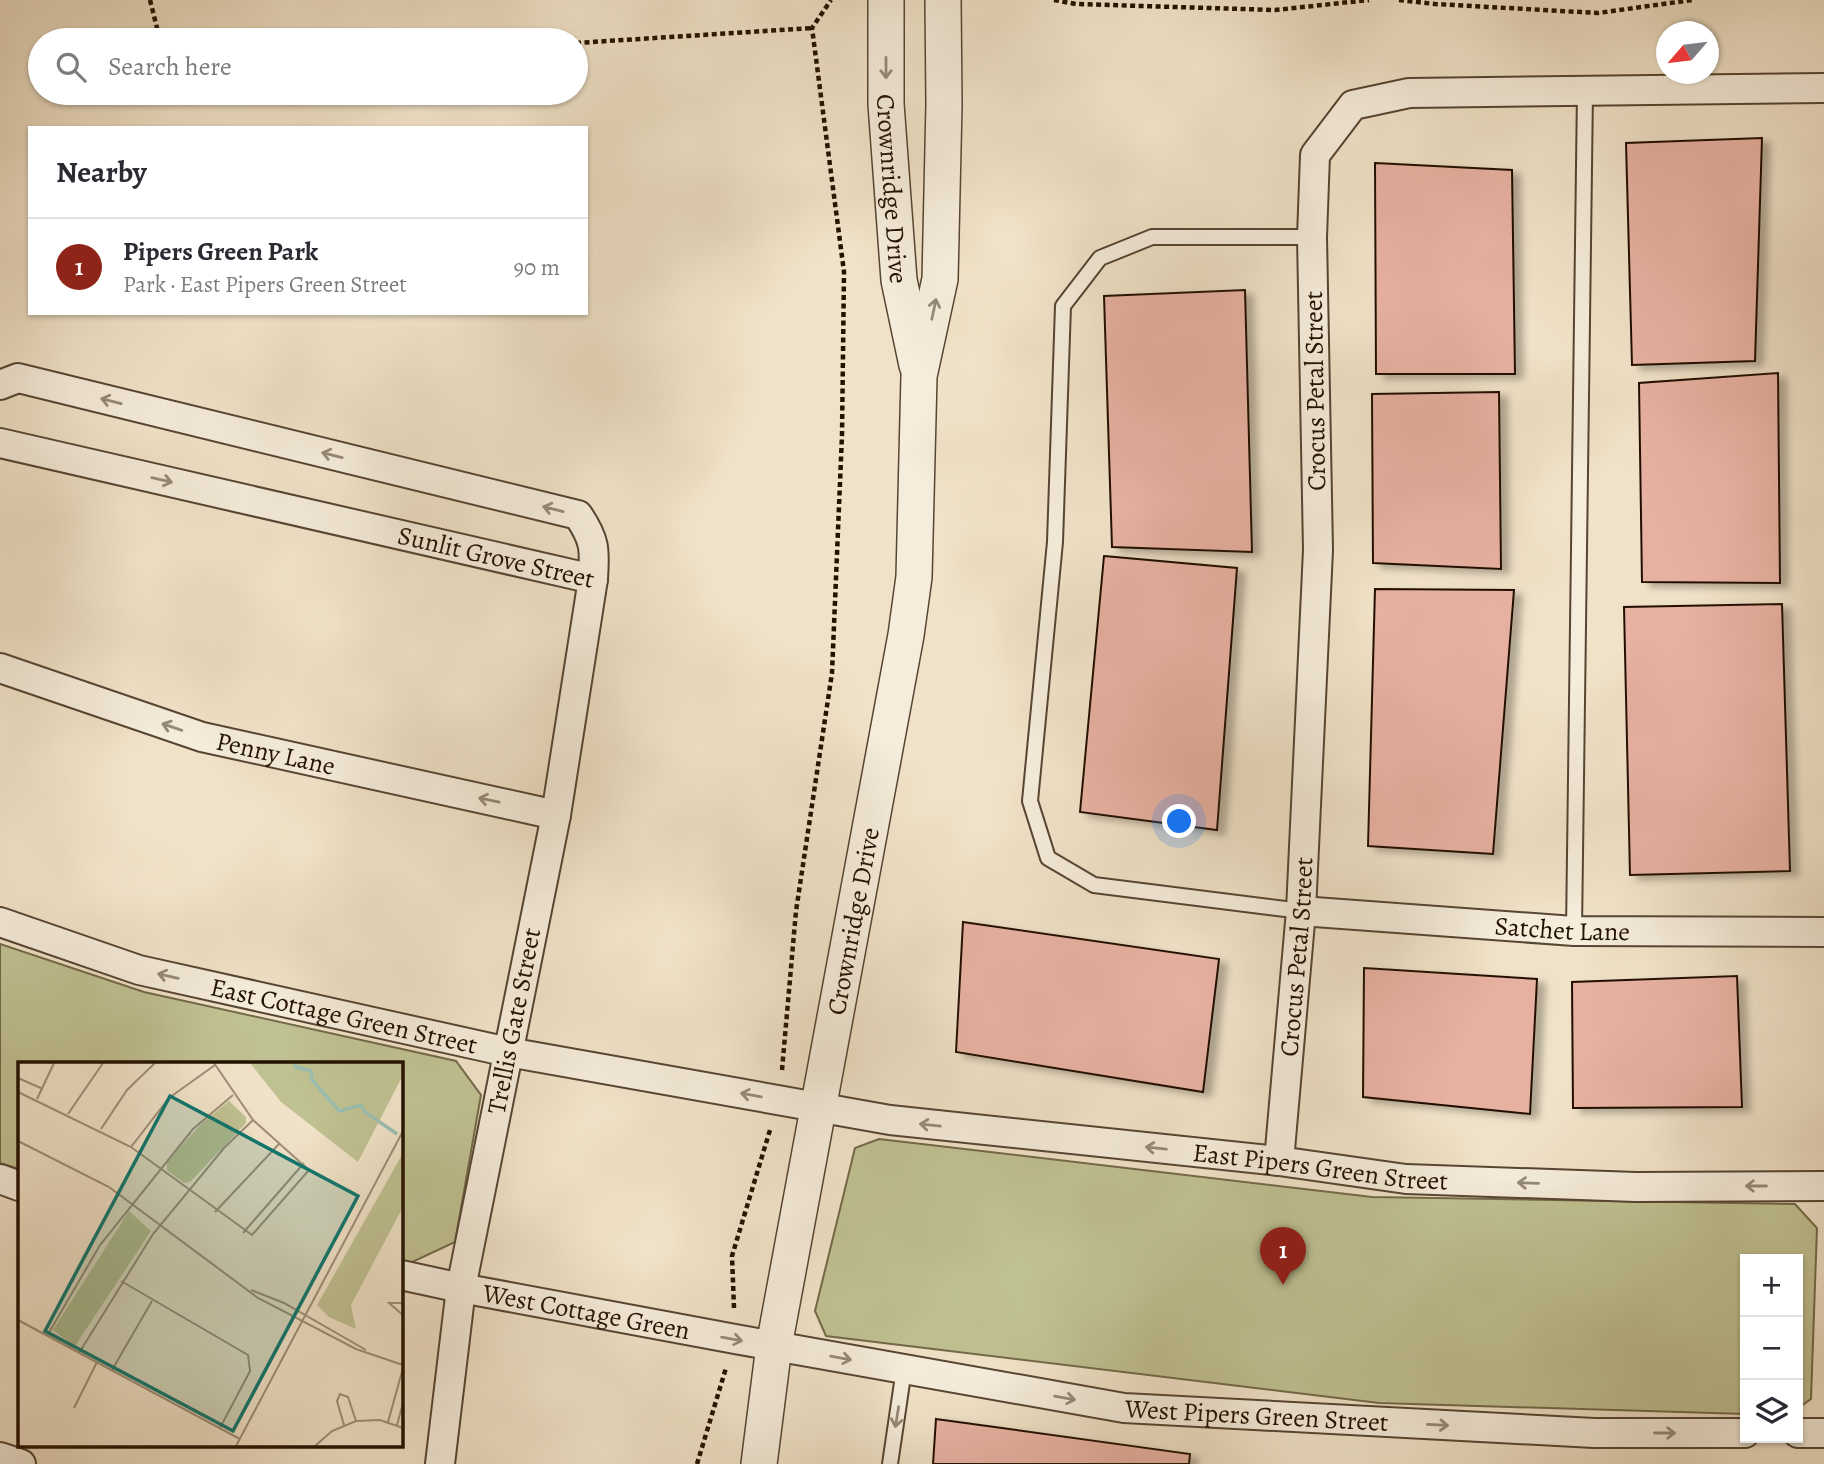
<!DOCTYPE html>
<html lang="en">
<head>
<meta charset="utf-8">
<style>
	:root { --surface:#fff; --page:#f7f7f7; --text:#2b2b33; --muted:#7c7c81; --line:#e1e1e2; --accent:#8f2418 }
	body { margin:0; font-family:Alegreya,serif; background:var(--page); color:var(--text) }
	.controls { position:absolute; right:21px; bottom:21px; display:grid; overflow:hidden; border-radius:0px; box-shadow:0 2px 5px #0004 }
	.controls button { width:63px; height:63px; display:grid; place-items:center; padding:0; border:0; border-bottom:2px solid var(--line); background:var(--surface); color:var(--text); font:35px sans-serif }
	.compass { position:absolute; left:1656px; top:21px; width:63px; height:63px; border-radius:50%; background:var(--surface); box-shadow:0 2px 5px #0004; rotate:242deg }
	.you { position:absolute; left:1180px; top:822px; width:24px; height:24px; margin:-18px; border:5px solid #fff; border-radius:50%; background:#1a73e8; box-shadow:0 0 0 10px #1a73e833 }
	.badge { display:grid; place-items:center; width:46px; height:46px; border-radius:50%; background:var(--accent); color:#fff; font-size:23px; font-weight:700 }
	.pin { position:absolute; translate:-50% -58px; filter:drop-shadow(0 2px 4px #0008) }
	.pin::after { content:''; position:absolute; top:37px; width:24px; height:21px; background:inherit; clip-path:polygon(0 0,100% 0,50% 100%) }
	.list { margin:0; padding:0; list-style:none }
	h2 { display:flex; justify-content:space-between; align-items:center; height:91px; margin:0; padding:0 28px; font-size:30px }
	h2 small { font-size:23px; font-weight:400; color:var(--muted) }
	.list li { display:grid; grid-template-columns:46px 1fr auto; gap:21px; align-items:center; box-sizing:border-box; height:98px; padding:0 28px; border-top:2px solid var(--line) }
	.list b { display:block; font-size:26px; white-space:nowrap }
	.list p { margin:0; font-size:23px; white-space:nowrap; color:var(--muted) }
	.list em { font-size:23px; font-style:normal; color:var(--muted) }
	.icon { flex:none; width:38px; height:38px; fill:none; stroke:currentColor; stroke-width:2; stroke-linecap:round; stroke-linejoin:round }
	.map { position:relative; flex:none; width:1824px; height:1464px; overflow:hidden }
	.search { position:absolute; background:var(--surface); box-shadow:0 2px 5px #0004; left:28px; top:28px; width:560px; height:77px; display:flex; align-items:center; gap:18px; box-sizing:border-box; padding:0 24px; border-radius:38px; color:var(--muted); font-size:26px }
	.panel { position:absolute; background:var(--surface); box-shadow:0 2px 5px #0004; left:28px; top:126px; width:560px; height:189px; border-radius:0px }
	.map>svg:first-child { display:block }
	.green { fill:#c0c192; stroke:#726949; stroke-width:2 }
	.building { fill:#e7b1a2; stroke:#231100; stroke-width:2; filter:url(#shadow) }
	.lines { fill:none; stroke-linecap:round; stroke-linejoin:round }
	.service-casing { stroke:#564532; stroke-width:18 }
	.minor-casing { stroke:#564532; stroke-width:32 }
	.tertiary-casing { stroke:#564532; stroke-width:38 }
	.path { stroke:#231100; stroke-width:4.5; stroke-dasharray:5 3.5; stroke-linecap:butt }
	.service { stroke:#f5ecdb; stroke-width:14 }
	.minor { stroke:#f5ecdb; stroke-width:28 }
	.tertiary { stroke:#f5ecdb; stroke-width:35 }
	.oneway { stroke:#968978 }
	.labels { text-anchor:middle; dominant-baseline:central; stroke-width:5; stroke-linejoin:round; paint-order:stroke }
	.street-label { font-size:26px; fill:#231100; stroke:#f5ecdb }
	.inset-river { fill:none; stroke:#9bbeb1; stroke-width:3.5 }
	.inset-road { fill:none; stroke:#9e8e78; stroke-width:2 }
	.view { fill:#0f766e; fill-opacity:0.15; stroke:#0f766e; stroke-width:3.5 }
	.inset-edge { fill:none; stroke:#231100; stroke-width:3.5 }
</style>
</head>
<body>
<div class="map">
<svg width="1824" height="1464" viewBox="0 0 1824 1464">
	<defs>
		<filter id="shadow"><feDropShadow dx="8" dy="4.5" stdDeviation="3.5" flood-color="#0004"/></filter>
	</defs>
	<rect width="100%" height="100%" fill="#f0e2c8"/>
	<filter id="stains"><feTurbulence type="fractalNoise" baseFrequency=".00286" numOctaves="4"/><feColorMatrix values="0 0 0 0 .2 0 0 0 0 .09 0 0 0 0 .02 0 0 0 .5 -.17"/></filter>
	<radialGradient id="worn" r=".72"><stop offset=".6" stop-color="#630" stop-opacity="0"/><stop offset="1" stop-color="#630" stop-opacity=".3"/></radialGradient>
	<path class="green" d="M 0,944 L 144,992 L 456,1061 L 481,1095 L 455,1242 L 408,1264 L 401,1263 L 401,1063 L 19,1063 L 19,1169 L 0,1163 Z
		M 879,1139 L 1372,1197 L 1795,1204 L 1817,1228 L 1811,1399 L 1798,1408 L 1798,1259 L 1745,1259 L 1745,1414 L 1379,1403 L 826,1336 L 815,1311 L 855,1148 Z"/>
	<path class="building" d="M 1762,138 L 1755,361 L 1632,365 L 1626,143 Z
		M 1375,163 L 1512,170 L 1515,374 L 1376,374 Z
		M 1245,290 L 1252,552 L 1112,547 L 1104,296 Z
		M 1778,373 L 1780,583 L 1642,582 L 1639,383 Z
		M 1499,392 L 1501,569 L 1373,563 L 1372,394 Z
		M 1104,556 L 1237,568 L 1217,830 L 1080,812 Z
		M 1375,589 L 1514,590 L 1493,854 L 1368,846 Z
		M 1782,604 L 1790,871 L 1630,875 L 1624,607 Z
		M 963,922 L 1219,959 L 1203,1092 L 956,1052 Z
		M 1364,968 L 1537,979 L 1530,1114 L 1363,1097 Z
		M 1737,976 L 1742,1107 L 1573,1108 L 1572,982 Z
		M 936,1419 L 1190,1454 L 1189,1464 L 933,1464 Z"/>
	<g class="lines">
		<g class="service-casing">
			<path id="service" d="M 1301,911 L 1094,885 L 1048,858 L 1030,801 L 1055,542 L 1063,306 L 1100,258 L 1152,237 L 1312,237
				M 1574,931 L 1585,91
				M 890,1464 L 904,1369"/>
		</g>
		<g class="minor-casing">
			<g id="minor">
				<path d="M 0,385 L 18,378 L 578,515 C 595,540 595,549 593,579 L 556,815 L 461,1288 L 440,1464"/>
				<path id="s1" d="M 0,443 L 593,579"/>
				<path id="s2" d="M 0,668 L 202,737 L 556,815"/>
				<path id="s3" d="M 1301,911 L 1574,931 L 1824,932"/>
				<path id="s4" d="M 0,922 L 139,970 L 508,1052 L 890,1120 L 1279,1161 L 1406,1179 L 1636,1187 L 1824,1186"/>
				<path id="s5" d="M 1279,1161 L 1301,911 L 1318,550 L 1312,237 L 1315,155 L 1353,105 L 1409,93 L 1824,88"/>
				<path d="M 0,1179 L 19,1186"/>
				<path id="s6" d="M 401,1275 L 461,1288 L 735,1339 L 1124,1408 L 1594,1433 L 1745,1433"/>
				<path d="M 1798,1433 L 1824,1433"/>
				<path d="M 0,1457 L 21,1464"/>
			</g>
		</g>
		<g class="tertiary-casing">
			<g id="tertiary">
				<path id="s7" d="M 886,0 L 886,104 L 899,280 L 917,365"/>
				<path id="s8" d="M 759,1464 L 774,1346 L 906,635 L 914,577 L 919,376 L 940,279 L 944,104 L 943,0"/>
			</g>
		</g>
		<path class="path" d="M 150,0 L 160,40
			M 1054,0 L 1076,4 L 1275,10 L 1369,0
			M 1399,0 L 1435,4 L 1598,13 L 1692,0
			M 576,43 L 812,28
			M 782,1070 L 796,911 L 832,673 L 842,435 L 844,272 L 812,28 L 831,0
			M 734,1308 L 732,1256 L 770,1130
			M 697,1464 L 726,1368"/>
		<use href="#service" class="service"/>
		<use href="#minor" class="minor"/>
		<use href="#tertiary" class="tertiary"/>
	</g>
	<defs><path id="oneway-shaft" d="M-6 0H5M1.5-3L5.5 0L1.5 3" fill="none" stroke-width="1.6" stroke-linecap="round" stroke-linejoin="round" transform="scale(1.75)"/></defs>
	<g class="oneway">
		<use href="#oneway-shaft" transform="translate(886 68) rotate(90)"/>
		<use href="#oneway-shaft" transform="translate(934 309) rotate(-78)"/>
		<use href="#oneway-shaft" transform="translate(111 401) rotate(-166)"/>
		<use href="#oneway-shaft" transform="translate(332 455) rotate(-166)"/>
		<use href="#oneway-shaft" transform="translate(162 480) rotate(13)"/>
		<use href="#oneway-shaft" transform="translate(553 509) rotate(-166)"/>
		<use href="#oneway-shaft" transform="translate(172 727) rotate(-161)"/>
		<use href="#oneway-shaft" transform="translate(489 800) rotate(-168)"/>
		<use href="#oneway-shaft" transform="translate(168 976) rotate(-167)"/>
		<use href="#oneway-shaft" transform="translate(751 1095) rotate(-170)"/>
		<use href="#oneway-shaft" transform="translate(930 1125) rotate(-174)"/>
		<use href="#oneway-shaft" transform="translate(1156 1148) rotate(-174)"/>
		<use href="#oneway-shaft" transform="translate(1528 1183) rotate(-178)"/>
		<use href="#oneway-shaft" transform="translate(1756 1186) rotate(180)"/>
		<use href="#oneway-shaft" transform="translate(732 1339) rotate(10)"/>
		<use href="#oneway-shaft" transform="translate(841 1358) rotate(10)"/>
		<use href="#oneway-shaft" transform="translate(1065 1398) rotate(10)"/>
		<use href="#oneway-shaft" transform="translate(897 1417) rotate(99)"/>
		<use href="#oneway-shaft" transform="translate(1438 1425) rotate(3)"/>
		<use href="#oneway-shaft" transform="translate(1665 1433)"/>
	</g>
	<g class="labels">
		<g class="street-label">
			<text stroke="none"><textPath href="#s7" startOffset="189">Crownridge Drive</textPath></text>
			<text transform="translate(1315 391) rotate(-91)">Crocus Petal Street</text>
			<text stroke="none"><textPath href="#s1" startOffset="509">Sunlit Grove Street</textPath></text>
			<text stroke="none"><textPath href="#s2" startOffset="289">Penny Lane</textPath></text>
			<text stroke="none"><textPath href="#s8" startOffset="551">Crownridge Drive</textPath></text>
			<text stroke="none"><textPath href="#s3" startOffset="262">Satchet Lane</textPath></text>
			<text stroke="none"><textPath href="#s5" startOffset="205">Crocus Petal Street</textPath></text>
			<text stroke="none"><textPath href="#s4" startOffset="357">East Cottage Green Street</textPath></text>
			<text transform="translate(514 1021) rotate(-79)">Trellis Gate Street</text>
			<text stroke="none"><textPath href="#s4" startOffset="1346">East Pipers Green Street</textPath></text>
			<text stroke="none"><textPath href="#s6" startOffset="189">West Cottage Green</textPath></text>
			<text stroke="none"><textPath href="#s6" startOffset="868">West Pipers Green Street</textPath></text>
		</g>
	</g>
	<g transform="translate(18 1062)">
		<rect width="385" height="385" fill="#f0e2c8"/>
		<path d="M 232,1 L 385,1 L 385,13 L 340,100 L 263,40 ZM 211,39 L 228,55 L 228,61 L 172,120 L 166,121 L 149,108 L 149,100 L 182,63 ZM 385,91 L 385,145 L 333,243 L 338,267 L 311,255 L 299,243 ZM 111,149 L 133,169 L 57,284 L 35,268 Z" fill="#c0c192"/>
		<path class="inset-river" d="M 277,1 L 278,5 L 293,9 L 294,18 L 321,49 L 343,43 L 347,50 L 379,72"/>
		<path class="inset-road" d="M 0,16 L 25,27M 0,30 L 113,85 L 234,173 L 291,108 L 235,58 L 196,1M 19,37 L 36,1M 50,52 L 85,1M 83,67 L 109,28 L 137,1M 0,79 L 91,125 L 240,236 L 338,287 L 385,303M 113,85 L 151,36 L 197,3M 197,150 L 261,82M 225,171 L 286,101M 103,219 L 230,293 L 232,309 L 202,366M 233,228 L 266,241 L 348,288M 385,241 L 371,241 L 385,253M 0,258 L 222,377M 29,274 L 82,183 L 175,67 L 215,33M 61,291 L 135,172 L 206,86 L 235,58M 94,308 L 134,239M 56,346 L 79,300M 370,360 L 385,306M 326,363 L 319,339 L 322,332 L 330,335 L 338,359M 379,363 L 385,341M 218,384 L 385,69M 297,384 L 314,369 L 338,359 L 362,358 L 385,366"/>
		<path class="view" d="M 152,34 L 340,134 L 215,369 L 27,269 Z"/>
		<rect width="385" height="385" class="inset-edge"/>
	</g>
	<rect width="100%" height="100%" filter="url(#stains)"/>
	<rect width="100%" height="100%" fill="url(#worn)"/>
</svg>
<div class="controls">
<button>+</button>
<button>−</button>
<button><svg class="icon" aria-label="layers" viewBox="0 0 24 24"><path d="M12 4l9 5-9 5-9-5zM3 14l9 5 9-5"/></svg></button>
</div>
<svg class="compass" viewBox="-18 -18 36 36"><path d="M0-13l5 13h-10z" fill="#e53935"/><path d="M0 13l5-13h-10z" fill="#7c7c81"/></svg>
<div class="you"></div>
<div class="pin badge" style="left:1283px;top:1285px">1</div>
<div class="search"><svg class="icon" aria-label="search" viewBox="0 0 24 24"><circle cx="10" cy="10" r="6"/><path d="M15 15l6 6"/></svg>Search here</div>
<section class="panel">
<h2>Nearby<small></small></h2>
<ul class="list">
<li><span class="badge">1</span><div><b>Pipers Green Park</b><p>Park · East Pipers Green Street</p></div><em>90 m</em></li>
</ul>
</section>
</div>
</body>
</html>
